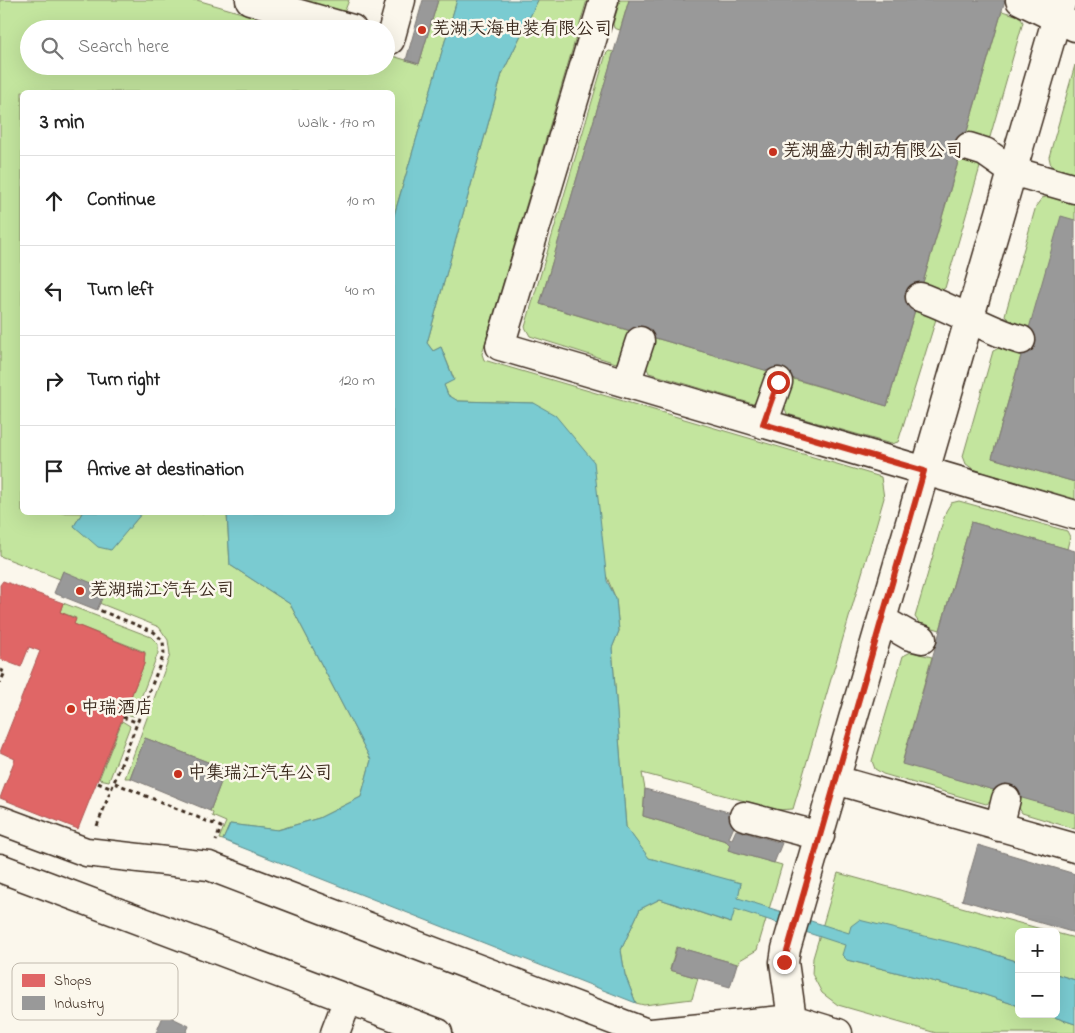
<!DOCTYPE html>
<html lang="en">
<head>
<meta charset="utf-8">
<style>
	:root { --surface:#fff; --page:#f6f6f6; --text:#222; --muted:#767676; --line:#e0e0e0 }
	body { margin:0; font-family:"Indie Flower","LXGW WenKai TC",sans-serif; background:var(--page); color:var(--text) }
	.controls { position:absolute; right:15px; bottom:15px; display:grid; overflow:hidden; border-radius:8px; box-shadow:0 5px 20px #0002 }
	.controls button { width:45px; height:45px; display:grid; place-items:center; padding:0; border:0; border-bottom:1px solid var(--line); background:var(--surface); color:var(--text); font:25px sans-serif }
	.stop { position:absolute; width:15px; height:15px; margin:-11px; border:4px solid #c8321e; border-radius:50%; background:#fff }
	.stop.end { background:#c8321e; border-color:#fff; box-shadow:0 1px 5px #0008 }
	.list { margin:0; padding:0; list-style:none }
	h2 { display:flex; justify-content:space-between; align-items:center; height:65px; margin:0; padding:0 20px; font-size:21px }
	h2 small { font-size:16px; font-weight:400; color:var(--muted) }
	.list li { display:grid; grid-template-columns:32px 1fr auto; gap:15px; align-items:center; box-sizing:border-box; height:90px; padding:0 20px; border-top:1px solid var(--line) }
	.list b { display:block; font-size:19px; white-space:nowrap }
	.list em { font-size:16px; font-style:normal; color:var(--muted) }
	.icon { flex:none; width:28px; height:28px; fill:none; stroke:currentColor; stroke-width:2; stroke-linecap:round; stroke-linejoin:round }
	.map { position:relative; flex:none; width:1075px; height:1033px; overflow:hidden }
	.search { position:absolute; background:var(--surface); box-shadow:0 5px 20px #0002; left:20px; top:20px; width:375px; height:55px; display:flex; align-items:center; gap:12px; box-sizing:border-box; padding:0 18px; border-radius:28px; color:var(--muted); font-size:19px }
	.panel { position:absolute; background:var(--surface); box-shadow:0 5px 20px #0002; left:20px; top:90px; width:375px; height:425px; border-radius:8px }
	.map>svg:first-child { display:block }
	.green { fill:#c3e59e; stroke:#7f885e }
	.water { fill:#7acbd1; stroke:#618b89 }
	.shops { fill:#e06666; stroke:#ae5450 }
	.industry { fill:#999; stroke:#7d7874 }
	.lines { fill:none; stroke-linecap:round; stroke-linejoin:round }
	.minor-casing { stroke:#3b2a1e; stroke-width:31 }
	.path { stroke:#3b2a1e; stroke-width:3; stroke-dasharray:4 4; stroke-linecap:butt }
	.minor { stroke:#fbf7ec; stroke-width:28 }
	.route { stroke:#c8321e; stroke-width:6 }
	.poi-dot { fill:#c8321e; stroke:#fbf7ec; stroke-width:2 }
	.labels { text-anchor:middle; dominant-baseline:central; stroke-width:5; stroke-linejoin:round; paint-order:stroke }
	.poi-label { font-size:18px; fill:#3b2a1e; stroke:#fbf7ec; text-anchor:start }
	.key { fill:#fbf7ec; stroke:#c1baae; stroke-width:1 }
	.key-label { font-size:14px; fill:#3b2a1e }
</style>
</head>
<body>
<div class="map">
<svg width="1075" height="1033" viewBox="0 0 1075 1033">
	<rect width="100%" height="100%" fill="#fbf7ec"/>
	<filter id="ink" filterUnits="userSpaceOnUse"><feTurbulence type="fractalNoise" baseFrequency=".02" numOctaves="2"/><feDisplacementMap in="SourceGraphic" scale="10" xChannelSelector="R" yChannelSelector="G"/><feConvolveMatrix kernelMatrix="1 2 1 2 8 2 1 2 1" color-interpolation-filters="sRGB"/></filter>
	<g filter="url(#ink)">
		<path class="green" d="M 0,0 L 197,0 L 297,29 L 29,29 L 29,66 L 386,66 L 386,54 L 419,64 L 438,0 L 457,0 L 393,219 L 392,92 L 22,92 L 22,512 L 82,513 L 74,526 L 110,550 L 142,513 L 227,513 L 230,565 L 290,604 L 371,760 L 361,797 L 319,818 L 277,830 L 230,824 L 223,840 L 219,839 L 226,822 L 212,816 L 213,813 L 210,811 L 226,769 L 145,738 L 130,778 L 125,778 L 170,655 L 168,640 L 159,627 L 99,603 L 63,571 L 60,579 L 0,556 Z
			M 297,0 L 349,0 L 344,13 Z
			M 538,0 L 587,0 L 482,354 L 484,360 L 881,477 L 884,498 L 793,809 L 778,810 L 642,773 L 645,789 L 643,816 L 726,841 L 730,845 L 728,850 L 782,865 L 757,950 L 740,960 L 737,964 L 676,947 L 670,970 L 698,978 L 692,999 L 644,1005 L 636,1003 L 625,975 L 621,950 L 640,909 L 660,899 L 730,923 L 741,884 L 648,858 L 626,827 L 612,648 L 619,631 L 616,599 L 534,403 L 458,401 L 448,395 L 444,385 L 454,379 L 441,347 L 433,351 L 427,343 L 502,74 Z
			M 620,0 L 629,0 L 620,30 L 614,28 L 613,24 Z
			M 1002,11 L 1019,16 L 1023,22 L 990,137 L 984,140 L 966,135 Z
			M 609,51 L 614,52 L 540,304 L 630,331 L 621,359 L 616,363 L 530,336 L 525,327 L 606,54 Z
			M 1075,65 L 1075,175 L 1051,166 L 1049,157 Z
			M 960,156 L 976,161 L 980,167 L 945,288 L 940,291 L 922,286 Z
			M 1050,196 L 1075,203 L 1075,220 L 1029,329 L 1010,323 L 1005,315 L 1036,206 L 1042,198 Z
			M 916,307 L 934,313 L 936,319 L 898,442 L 891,444 L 787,414 L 784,406 L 793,379 L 887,406 Z
			M 655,338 L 769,371 L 759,399 L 753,404 L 649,373 L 646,366 Z
			M 1001,347 L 1022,352 L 992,458 L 1075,482 L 1075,499 L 973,469 L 966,464 L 963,456 L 993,351 Z
			M 959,501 L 1067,531 L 1070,537 L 1067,549 L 971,522 L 940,630 L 920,624 L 915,617 L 946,511 L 951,503 Z
			M 63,603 L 151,637 L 158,644 L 158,653 L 134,716 L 124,714 L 144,664 L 145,652 L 74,624 L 76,618 L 60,612 Z
			M 911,652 L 932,657 L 902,763 L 997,791 L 993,801 L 986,804 L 883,774 L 875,769 L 872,761 L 903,656 Z
			M 122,721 L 130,726 L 109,781 L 99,779 Z
			M 1021,797 L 1075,813 L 1075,829 L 1022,813 L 1019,808 Z
			M 838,873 L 1052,932 L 1019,932 L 1019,962 L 978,949 L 847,960 L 976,992 L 1019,1006 L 1019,1014 L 1045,1014 L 1075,1024 L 1075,1033 L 936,1033 L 838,1005 L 822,993 L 812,974 L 813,958 Z
			M 1056,933 L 1075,938 L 1075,980 L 1056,974 Z"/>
		<path class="water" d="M 457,0 L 538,0 L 502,74 L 427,343 L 433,351 L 441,347 L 454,380 L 444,385 L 448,395 L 458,401 L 534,403 L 555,415 L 594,462 L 607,581 L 616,599 L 619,631 L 612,648 L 626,827 L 649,858 L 741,883 L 738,898 L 849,933 L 851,926 L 859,920 L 978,949 L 1019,962 L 1019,1006 L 976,992 L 847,960 L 842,955 L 845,945 L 735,909 L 731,923 L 660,899 L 640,909 L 621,950 L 625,975 L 636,1003 L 223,840 L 230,824 L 278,830 L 319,818 L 361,797 L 371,760 L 290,604 L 230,565 L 227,513 L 392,512 L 393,219 Z
			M 82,513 L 82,512 L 142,513 L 111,550 L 98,547 L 74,526 Z
			M 1056,974 L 1075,980 L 1075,1024 L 1045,1014 L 1056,1014 Z"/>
		<path class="shops" d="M 3,581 L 63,603 L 60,612 L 76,619 L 74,624 L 145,653 L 144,664 L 78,829 L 0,798 L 15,759 L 0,752 L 40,651 L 29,647 L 21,667 L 0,659 L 0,585 Z"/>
		<path class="industry" d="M 423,0 L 438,0 L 419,64 L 406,60 Z
			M 629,0 L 1005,0 L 887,406 L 540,304 Z
			M 1061,216 L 1075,220 L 1075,482 L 992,458 Z
			M 971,522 L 1075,551 L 1075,813 L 902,764 Z
			M 63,571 L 106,589 L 97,610 L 54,593 Z
			M 145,738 L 226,769 L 210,811 L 130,778 Z
			M 645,789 L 739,815 L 729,838 L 732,839 L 736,830 L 782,843 L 774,863 L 728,850 L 730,845 L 726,841 L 643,816 Z
			M 978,845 L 1075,874 L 1075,933 L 962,900 Z
			M 677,947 L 737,964 L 730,987 L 670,970 Z
			M 164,1014 L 189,1026 L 186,1033 L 156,1033 Z"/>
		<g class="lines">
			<g class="minor-casing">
				<path id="minor" d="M 250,0 L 352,29
					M 604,0 L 500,346 L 1075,515
					M 1020,0 L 1075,27
					M 386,38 L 390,40 L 401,0
					M 969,147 L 985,152 L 1012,171 L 1075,189
					M 920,297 C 955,309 986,330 1021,340
					M 626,383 L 640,341
					M 763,424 L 778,382
					M 882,620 L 910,636 L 922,639
					M 836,780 L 1075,848
					M 744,816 L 820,836
					M 0,820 L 86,852 L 209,866 L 647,1033
					M 999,827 L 1006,799
					M 0,868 L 438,1033
					M 792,1019 L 784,962 L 786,949 L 1062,0
					M 335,1033 L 348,999
					M 651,1033 L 792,1019 L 838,1033"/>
			</g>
			<path class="path" d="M 0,670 L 5,672 L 0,683
				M 123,717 L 138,723
				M 98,783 L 112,789
				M 115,783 L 221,827 L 216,841
				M 97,826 L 164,654 L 163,641 L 154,632 L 99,610"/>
			<use href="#minor" class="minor"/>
		</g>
	</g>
	<g class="lines" filter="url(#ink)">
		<path class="route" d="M 778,382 L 763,424 L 924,471 L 784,962"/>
	</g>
	<g class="poi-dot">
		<circle cx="422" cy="30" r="5"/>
		<circle cx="773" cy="152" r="5"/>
		<circle cx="80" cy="591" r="5"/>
		<circle cx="71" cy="709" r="5"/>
		<circle cx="178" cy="774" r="5"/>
	</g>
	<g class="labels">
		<g class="poi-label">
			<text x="432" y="30">芜湖天海电装有限公司</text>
			<text x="783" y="152">芜湖盛力制动有限公司</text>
			<text x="90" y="591">芜湖瑞江汽车公司</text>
			<text x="81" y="709">中瑞酒店</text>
			<text x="188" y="774">中集瑞江汽车公司</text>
		</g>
	</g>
	<rect x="12" y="963" width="166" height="57" rx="8" class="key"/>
	<rect x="22" y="974" width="23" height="13" fill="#e06666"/>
	<rect x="22" y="996" width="23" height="14" fill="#999"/>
	<g class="key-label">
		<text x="54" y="985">Shops</text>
		<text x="54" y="1008">Industry</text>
	</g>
</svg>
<div class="controls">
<button>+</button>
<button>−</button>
</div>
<div class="stop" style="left:778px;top:382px"></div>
<div class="stop end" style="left:784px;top:962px"></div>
<div class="search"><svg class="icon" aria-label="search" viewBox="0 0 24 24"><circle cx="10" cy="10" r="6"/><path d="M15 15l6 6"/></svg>Search here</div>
<section class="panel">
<h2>3 min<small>Walk · 170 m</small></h2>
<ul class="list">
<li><svg class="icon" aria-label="ahead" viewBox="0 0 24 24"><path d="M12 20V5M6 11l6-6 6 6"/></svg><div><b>Continue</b></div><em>10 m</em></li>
<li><svg class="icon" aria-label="left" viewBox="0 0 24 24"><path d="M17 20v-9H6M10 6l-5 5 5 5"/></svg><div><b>Turn left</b></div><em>40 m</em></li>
<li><svg class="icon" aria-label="right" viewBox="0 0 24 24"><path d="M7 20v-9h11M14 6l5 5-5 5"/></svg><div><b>Turn right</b></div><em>120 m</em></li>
<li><svg class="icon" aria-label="arrive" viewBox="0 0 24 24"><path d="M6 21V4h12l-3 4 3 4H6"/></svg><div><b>Arrive at destination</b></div></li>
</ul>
</section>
</div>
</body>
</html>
